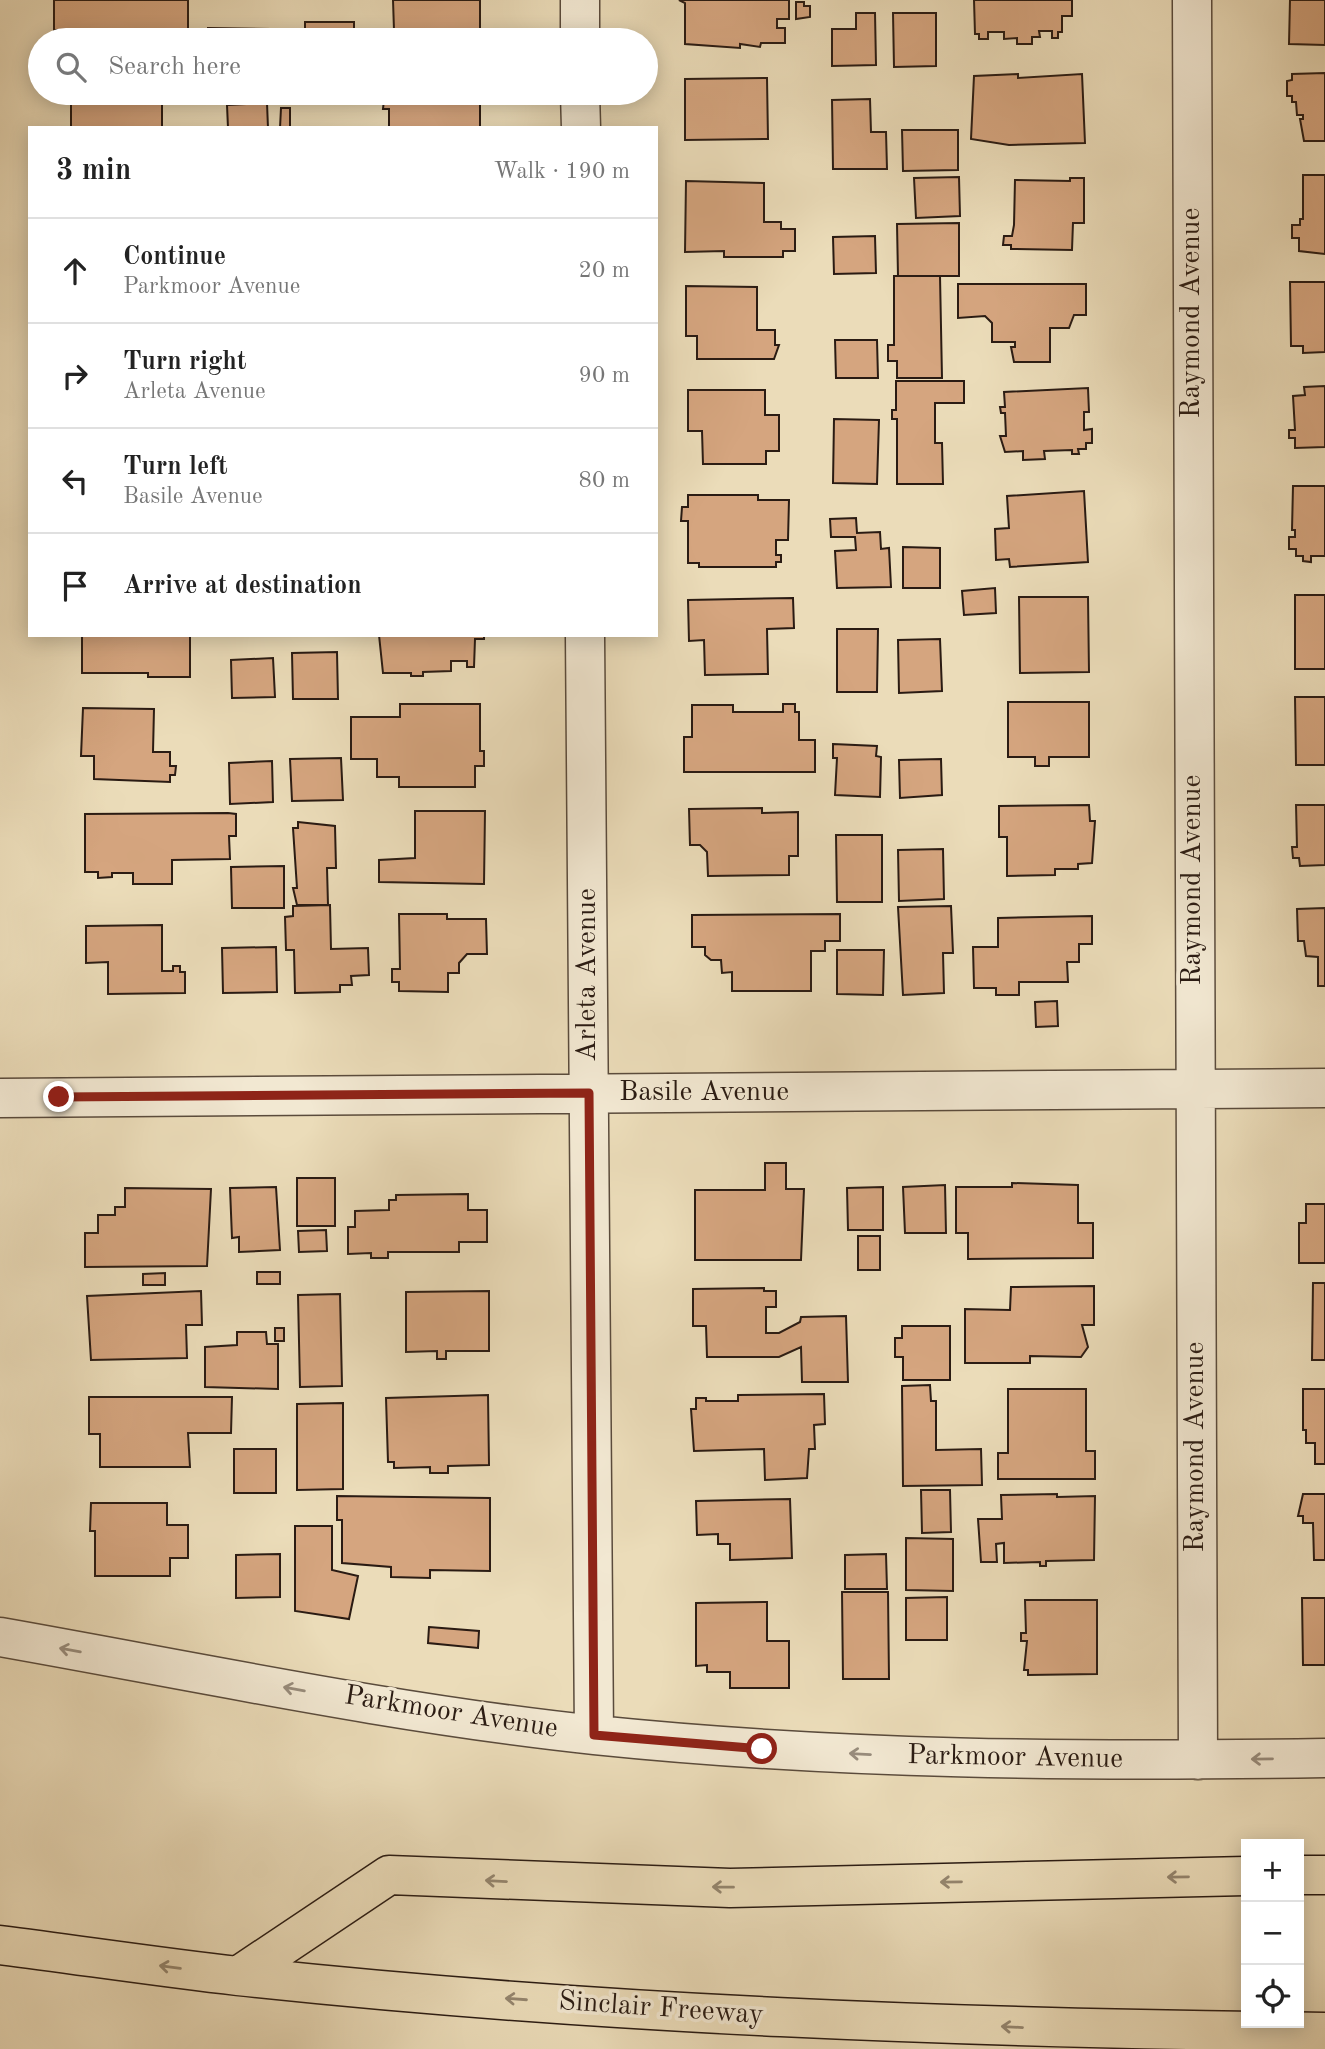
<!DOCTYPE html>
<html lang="en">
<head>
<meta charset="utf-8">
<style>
	:root { --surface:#fff; --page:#f2f2f2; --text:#222; --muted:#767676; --line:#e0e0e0 }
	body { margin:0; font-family:"Old Standard TT",serif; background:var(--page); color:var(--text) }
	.controls { position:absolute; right:21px; bottom:21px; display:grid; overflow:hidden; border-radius:0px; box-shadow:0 4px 18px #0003 }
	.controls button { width:63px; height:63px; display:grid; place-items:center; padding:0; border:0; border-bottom:2px solid var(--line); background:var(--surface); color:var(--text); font:35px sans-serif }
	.stop { position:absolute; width:21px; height:21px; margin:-16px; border:5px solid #8f2418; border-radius:50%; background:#fff }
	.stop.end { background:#8f2418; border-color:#fff; box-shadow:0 2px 7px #0008 }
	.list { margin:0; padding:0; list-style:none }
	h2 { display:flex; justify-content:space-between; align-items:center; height:91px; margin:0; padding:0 28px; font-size:30px }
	h2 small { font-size:23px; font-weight:400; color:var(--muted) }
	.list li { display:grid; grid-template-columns:46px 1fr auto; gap:21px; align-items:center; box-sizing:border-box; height:105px; padding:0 28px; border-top:2px solid var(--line) }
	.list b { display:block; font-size:26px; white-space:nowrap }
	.list p { margin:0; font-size:23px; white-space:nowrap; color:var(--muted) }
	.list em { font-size:23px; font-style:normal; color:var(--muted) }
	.icon { flex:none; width:38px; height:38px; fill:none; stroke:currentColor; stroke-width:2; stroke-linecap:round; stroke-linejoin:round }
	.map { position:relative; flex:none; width:1325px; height:2049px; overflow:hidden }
	.search { position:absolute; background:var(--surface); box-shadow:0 4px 18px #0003; left:28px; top:28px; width:630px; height:77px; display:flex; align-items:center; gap:18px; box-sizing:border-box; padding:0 24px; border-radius:38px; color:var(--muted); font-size:26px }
	.panel { position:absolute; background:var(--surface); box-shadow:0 4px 18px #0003; left:28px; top:126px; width:630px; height:511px; border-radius:0px }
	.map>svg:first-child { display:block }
	.building { fill:#d5a57f; stroke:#2a1b13; stroke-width:2 }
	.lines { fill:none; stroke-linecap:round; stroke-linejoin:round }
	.minor-casing { stroke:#5a4b3c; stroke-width:41 }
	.highway-casing { stroke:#2a1b13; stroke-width:41 }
	.minor { stroke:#f2e8d2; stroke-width:38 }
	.highway { stroke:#ebdcb9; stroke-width:38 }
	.oneway { stroke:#988c7c }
	.oneway2 { stroke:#94856e }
	.route { stroke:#8f2418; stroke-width:9 }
	.labels { text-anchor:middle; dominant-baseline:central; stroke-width:7; stroke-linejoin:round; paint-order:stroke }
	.street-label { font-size:28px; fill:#2a1b13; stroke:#f2e8d2 }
</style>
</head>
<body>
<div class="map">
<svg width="1325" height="2049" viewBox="0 0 1325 2049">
	<rect width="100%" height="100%" fill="#ebdcb9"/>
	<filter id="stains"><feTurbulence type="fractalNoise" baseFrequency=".00286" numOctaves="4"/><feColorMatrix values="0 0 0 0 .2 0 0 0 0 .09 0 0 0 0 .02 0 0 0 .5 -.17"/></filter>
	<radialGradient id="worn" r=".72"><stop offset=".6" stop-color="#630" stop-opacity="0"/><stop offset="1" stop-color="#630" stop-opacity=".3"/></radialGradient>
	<path class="building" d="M 54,0 L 188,0 L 188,40 L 65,40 L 65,30 L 54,30 Z
		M 393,0 L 480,0 L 480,40 L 400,40 L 400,30 L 394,30 Z
		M 679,0 L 789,0 L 789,19 L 777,19 L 777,28 L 785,28 L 785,43 L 761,43 L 760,47 L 740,44 L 740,48 L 685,44 L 685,3 Z
		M 974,0 L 1072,0 L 1072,16 L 1062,16 L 1062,32 L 1058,32 L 1058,38 L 1052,38 L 1052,31 L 1039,31 L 1040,37 L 1032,37 L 1032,44 L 1017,44 L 1017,38 L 1004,39 L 1004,32 L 988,32 L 988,39 L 979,39 L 979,34 L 975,34 Z
		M 1290,0 L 1325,0 L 1325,45 L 1289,44 Z
		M 796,2 L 804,2 L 804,6 L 810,6 L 810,17 L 796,19 Z
		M 856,13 L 875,13 L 876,65 L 832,66 L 832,29 L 856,29 Z
		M 893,13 L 936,13 L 936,66 L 894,67 Z
		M 305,22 L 354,22 L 354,40 L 305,40 Z
		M 208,28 L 270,29 L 270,40 L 208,40 Z
		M 1325,73 L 1325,141 L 1304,141 L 1300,119 L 1303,119 L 1303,115 L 1297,115 L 1296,102 L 1292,102 L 1292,96 L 1287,96 L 1287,81 L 1292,80 L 1292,74 Z
		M 1018,74 L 1018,78 L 1082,74 L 1085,143 L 1009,145 L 971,139 L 974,76 Z
		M 767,78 L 768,139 L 685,140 L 685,79 Z
		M 71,93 L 162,93 L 162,128 L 71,128 Z
		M 390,93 L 480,93 L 480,128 L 389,128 L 389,109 L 383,109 L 384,100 L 390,100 Z
		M 870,99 L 871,132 L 886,132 L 887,169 L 833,169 L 832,100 Z
		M 267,103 L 268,128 L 228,128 L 227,105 Z
		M 281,108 L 290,108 L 290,127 L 301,128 L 280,128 Z
		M 902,130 L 958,130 L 958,170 L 903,171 Z
		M 1303,175 L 1325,175 L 1325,254 L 1299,251 L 1299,238 L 1292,238 L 1292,225 L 1300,225 L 1300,219 L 1303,219 Z
		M 959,177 L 960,216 L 916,218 L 914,178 Z
		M 1070,178 L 1084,178 L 1084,223 L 1073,223 L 1072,250 L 1011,249 L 1011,245 L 1003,245 L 1004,236 L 1012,236 L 1014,225 L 1015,180 L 1070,181 Z
		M 686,181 L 764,183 L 764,222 L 781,222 L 781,229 L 795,229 L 795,251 L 783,251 L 783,257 L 724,257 L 724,251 L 685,252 Z
		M 959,223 L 959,276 L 898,276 L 897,224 Z
		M 875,236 L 876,273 L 834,274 L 833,237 Z
		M 894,276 L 940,276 L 942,378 L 897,378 L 897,361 L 888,361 L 888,345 L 894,345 Z
		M 1290,282 L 1325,282 L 1325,352 L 1303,353 L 1303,346 L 1291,346 Z
		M 958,284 L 1086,284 L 1086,315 L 1074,315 L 1069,328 L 1050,328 L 1050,362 L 1014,362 L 1011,347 L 1015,347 L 1015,342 L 992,342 L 992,323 L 985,316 L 958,318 Z
		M 686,286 L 757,287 L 757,330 L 775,330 L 775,345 L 779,345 L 774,359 L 697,359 L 697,336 L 686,336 Z
		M 835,340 L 877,340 L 878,378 L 836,378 Z
		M 896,381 L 964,381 L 964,403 L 935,403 L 935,443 L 942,443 L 943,484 L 897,484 L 897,419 L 892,419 L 892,410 L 896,410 Z
		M 1325,386 L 1325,447 L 1295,448 L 1295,438 L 1289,438 L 1289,430 L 1295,430 L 1293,396 L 1305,395 L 1304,387 Z
		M 1088,388 L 1089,412 L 1084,412 L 1084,430 L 1092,429 L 1092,443 L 1086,443 L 1086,449 L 1078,449 L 1079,454 L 1072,454 L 1072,450 L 1044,451 L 1045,459 L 1023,460 L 1023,451 L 1005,452 L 1000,436 L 1006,436 L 1005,413 L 1001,413 L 1000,407 L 1005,407 L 1004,392 Z
		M 688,390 L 765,390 L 765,415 L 779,415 L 779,451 L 766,451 L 766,464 L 703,464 L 702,431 L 688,431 Z
		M 834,419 L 879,420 L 877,484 L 833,483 Z
		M 1293,486 L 1325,486 L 1325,556 L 1311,556 L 1311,562 L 1303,561 L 1303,556 L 1296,556 L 1296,549 L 1289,549 L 1289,537 L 1295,537 L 1295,530 L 1292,530 Z
		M 1084,491 L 1088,562 L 1010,567 L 1009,559 L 996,560 L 995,529 L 1009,528 L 1007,496 Z
		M 688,495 L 758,495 L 758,500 L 789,500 L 788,540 L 776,540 L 776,555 L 781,555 L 781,562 L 776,562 L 776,567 L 699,567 L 699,563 L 688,563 L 688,521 L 681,521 L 682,507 L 688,507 Z
		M 856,518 L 857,533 L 880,532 L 881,549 L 889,548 L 891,587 L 837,588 L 835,551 L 856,550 L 855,537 L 831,537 L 830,519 Z
		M 903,547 L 940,548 L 940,588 L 903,588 Z
		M 995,588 L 996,613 L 964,615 L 962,591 Z
		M 1295,595 L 1325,595 L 1325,669 L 1295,669 Z
		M 1019,597 L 1088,597 L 1089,672 L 1020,673 Z
		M 793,598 L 794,628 L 767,629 L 768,674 L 705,675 L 704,640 L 689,641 L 688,600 Z
		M 837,629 L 878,629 L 877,692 L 837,692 Z
		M 82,635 L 190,635 L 190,677 L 148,677 L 148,673 L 82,673 Z
		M 379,635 L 484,635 L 484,639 L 475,639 L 474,667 L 467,667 L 467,661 L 451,661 L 451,671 L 423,672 L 423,676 L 411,676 L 411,673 L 383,673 Z
		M 940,639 L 942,691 L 899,693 L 898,640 Z
		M 337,652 L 338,699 L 293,699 L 292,653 Z
		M 273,658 L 275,697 L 232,698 L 231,660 Z
		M 1295,697 L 1325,697 L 1325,765 L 1296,765 Z
		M 1008,702 L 1089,702 L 1089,757 L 1049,757 L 1049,766 L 1035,766 L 1035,757 L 1008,757 Z
		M 400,704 L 480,704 L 480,751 L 484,751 L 484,766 L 475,766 L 475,787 L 399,787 L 399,777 L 377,777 L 377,759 L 351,759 L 351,717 L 400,717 Z
		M 783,704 L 795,704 L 795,712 L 799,712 L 799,740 L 815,740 L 815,772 L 684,772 L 684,737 L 692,737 L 692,705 L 733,705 L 733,712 L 783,712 Z
		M 83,708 L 154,709 L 153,752 L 170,752 L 170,766 L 176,766 L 175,775 L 170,775 L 170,782 L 94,779 L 94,756 L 81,756 Z
		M 833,744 L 877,746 L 876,756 L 881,757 L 880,797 L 835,795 L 837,758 L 833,758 Z
		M 341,758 L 343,800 L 292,801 L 290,759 Z
		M 941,759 L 942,795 L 900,798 L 899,760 Z
		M 272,761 L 273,802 L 230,804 L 229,763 Z
		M 1089,805 L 1090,821 L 1095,821 L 1092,863 L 1078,864 L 1078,869 L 1055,869 L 1055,875 L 1007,876 L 1007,837 L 999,837 L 999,806 Z
		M 1296,805 L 1325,805 L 1325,865 L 1300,866 L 1299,858 L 1293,858 L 1292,847 L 1297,847 Z
		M 762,808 L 762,813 L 798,812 L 798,856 L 789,856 L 789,875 L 708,876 L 707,852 L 700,845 L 690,845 L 689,809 Z
		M 415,811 L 485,811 L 484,884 L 379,882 L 379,860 L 415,858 Z
		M 228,813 L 236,814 L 236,836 L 229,836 L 230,859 L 172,860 L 172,884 L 133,884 L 133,873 L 112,873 L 112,877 L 98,878 L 98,872 L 85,872 L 85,814 Z
		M 298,822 L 335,826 L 336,868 L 327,868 L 328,905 L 297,905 L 293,888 L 297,888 L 293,828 L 298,828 Z
		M 836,835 L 882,835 L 882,902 L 837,902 Z
		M 943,849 L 944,899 L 899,901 L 898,850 Z
		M 284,866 L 284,908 L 232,908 L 231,867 Z
		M 330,905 L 331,949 L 368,948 L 369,975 L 351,976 L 352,985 L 340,985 L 340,992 L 295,993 L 294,950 L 286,950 L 285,917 L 293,916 L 293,906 Z
		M 951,906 L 953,953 L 943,953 L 944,993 L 903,995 L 898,907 Z
		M 1325,908 L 1325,986 L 1318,986 L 1318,957 L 1306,956 L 1304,941 L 1298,941 L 1297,909 Z
		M 399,914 L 447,914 L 447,919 L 486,919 L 487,954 L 467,954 L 459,963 L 459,973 L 448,973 L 448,992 L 399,991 L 399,982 L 392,982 L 392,969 L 400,969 Z
		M 840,914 L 840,941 L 825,941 L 825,951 L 811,951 L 811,991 L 732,991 L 732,972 L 722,973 L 721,960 L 711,960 L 705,955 L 705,947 L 692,947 L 692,915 Z
		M 1092,916 L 1092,944 L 1079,944 L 1079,962 L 1067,962 L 1068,982 L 1019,982 L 1019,995 L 996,995 L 996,988 L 974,988 L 973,947 L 998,947 L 998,918 Z
		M 162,925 L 162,971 L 173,971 L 173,966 L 180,966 L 180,972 L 185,972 L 185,993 L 108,994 L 108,962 L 86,963 L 86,926 Z
		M 276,947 L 277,992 L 223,993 L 222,948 Z
		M 837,950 L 884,950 L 883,995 L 837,994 Z
		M 1057,1001 L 1058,1026 L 1036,1027 L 1035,1002 Z
		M 765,1163 L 786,1163 L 786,1189 L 804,1189 L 801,1260 L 695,1260 L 695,1190 L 765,1190 Z
		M 297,1178 L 335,1178 L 335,1226 L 297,1226 Z
		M 1012,1183 L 1078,1185 L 1078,1223 L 1093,1223 L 1093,1258 L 968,1259 L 968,1233 L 956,1233 L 956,1187 L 1012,1187 Z
		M 945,1185 L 946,1233 L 905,1233 L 903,1187 Z
		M 276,1187 L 280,1250 L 239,1252 L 239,1237 L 232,1238 L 230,1188 Z
		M 883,1187 L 883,1230 L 848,1230 L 847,1188 Z
		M 125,1188 L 211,1189 L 207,1266 L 85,1267 L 85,1233 L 98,1233 L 98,1215 L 115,1215 L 115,1207 L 125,1207 Z
		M 468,1194 L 468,1210 L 487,1210 L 487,1242 L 459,1242 L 459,1252 L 388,1252 L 388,1258 L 371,1258 L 371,1253 L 348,1254 L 348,1227 L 355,1227 L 355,1211 L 389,1210 L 389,1200 L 396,1200 L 396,1195 Z
		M 1306,1204 L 1325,1204 L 1325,1263 L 1299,1263 L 1299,1223 L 1306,1223 Z
		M 326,1230 L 327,1251 L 299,1252 L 298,1231 Z
		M 858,1236 L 880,1236 L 880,1270 L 858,1270 Z
		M 257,1272 L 280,1272 L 280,1284 L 257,1284 Z
		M 165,1273 L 165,1285 L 143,1285 L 143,1274 Z
		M 1313,1283 L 1325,1283 L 1325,1360 L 1312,1360 Z
		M 1094,1286 L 1094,1325 L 1082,1325 L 1088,1347 L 1081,1357 L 1030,1356 L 1030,1363 L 965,1363 L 965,1309 L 1010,1310 L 1011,1287 Z
		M 764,1288 L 764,1291 L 776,1291 L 776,1307 L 766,1307 L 766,1333 L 779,1333 L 800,1322 L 801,1317 L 846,1316 L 848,1382 L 802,1382 L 801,1347 L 779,1357 L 707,1357 L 706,1326 L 693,1326 L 693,1289 Z
		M 201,1291 L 202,1325 L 186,1325 L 187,1358 L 91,1360 L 87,1296 Z
		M 489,1291 L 489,1351 L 446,1351 L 446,1359 L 437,1359 L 437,1351 L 406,1352 L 406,1292 Z
		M 340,1294 L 342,1386 L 300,1387 L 298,1295 Z
		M 902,1326 L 950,1326 L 950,1380 L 903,1380 L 903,1357 L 895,1357 L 895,1338 L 902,1338 Z
		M 275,1328 L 284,1328 L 284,1341 L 275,1341 Z
		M 237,1332 L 266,1332 L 267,1344 L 278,1344 L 278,1389 L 205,1387 L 205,1347 L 237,1345 Z
		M 930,1385 L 931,1401 L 936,1401 L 936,1450 L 981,1449 L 982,1485 L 903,1486 L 902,1386 Z
		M 1008,1389 L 1086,1389 L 1086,1451 L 1095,1451 L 1095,1479 L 998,1479 L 998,1453 L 1008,1453 Z
		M 1303,1389 L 1325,1389 L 1325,1464 L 1315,1464 L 1315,1443 L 1306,1443 L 1306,1430 L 1303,1430 Z
		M 824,1394 L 825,1424 L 814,1425 L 815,1449 L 809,1449 L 807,1478 L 765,1480 L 764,1449 L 694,1451 L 691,1409 L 696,1409 L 696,1398 L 706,1398 L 706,1401 L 738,1401 L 738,1395 Z
		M 488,1395 L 489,1465 L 448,1466 L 448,1473 L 430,1473 L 430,1467 L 394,1468 L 394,1462 L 388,1462 L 386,1398 Z
		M 89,1397 L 232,1397 L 231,1433 L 188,1433 L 190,1467 L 100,1467 L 100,1434 L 89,1434 Z
		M 343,1403 L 343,1489 L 297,1490 L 297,1404 Z
		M 234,1449 L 276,1449 L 276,1493 L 234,1493 Z
		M 921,1490 L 950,1490 L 951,1532 L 922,1533 Z
		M 1057,1494 L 1057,1497 L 1095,1496 L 1094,1560 L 1046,1561 L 1046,1566 L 1040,1566 L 1040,1562 L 1004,1563 L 1004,1543 L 996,1544 L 997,1562 L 981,1562 L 978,1519 L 1002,1519 L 1001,1495 Z
		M 1303,1494 L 1325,1494 L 1325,1560 L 1314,1560 L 1313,1523 L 1303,1523 L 1303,1516 L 1298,1516 Z
		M 337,1496 L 490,1498 L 490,1571 L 430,1570 L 430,1578 L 391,1577 L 391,1567 L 342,1563 L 342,1520 L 337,1520 Z
		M 790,1499 L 792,1558 L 730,1560 L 730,1544 L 718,1544 L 718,1534 L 697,1535 L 696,1501 Z
		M 91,1503 L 167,1503 L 167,1525 L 188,1525 L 188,1558 L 170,1558 L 170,1576 L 95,1576 L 95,1531 L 90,1531 Z
		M 295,1526 L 332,1526 L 332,1570 L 358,1576 L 349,1619 L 295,1611 Z
		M 906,1538 L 953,1539 L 953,1591 L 906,1590 Z
		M 280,1554 L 280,1597 L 236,1598 L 236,1555 Z
		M 886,1554 L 887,1589 L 845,1589 L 845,1555 Z
		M 842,1592 L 888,1592 L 889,1679 L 843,1679 Z
		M 947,1597 L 947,1640 L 906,1640 L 906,1598 Z
		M 1302,1598 L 1325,1598 L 1325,1665 L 1303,1665 Z
		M 1025,1600 L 1097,1600 L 1097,1674 L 1028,1675 L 1028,1670 L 1024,1670 L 1027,1641 L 1021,1641 L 1021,1633 L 1026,1633 Z
		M 767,1602 L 767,1641 L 789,1641 L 789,1688 L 730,1688 L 730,1672 L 707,1672 L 707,1665 L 696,1666 L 696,1603 Z
		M 429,1627 L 479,1631 L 478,1648 L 428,1643 Z"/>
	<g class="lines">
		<g class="minor-casing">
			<path id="minor" d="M 580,0 L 580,40
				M 1192,0 L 1198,1760
				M 580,93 L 581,128
				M 585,635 L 594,1735
				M 0,1098 L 1325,1088
				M 0,1637 C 198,1672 396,1714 595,1735 C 838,1760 1081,1762 1325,1758"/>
		</g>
		<g class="highway-casing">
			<path id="highway" d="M 1299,1875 L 1325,1875
				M 0,1945 C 79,1955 159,1967 238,1976 C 599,2015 963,2028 1325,2032
				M 238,1976 L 389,1875 L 730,1888 L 1246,1876"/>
		</g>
		<use href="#minor" class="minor"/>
		<use href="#highway" class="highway"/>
	</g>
	<defs><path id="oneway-shaft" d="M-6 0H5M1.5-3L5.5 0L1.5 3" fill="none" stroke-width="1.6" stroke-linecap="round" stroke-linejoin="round" transform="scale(1.75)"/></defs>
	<g class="oneway">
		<use href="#oneway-shaft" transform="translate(70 1650) rotate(-170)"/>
		<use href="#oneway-shaft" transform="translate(294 1689) rotate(-170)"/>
		<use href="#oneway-shaft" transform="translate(860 1754) rotate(-177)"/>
		<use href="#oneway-shaft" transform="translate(1262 1759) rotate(179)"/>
	</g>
	<g class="oneway2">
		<use href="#oneway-shaft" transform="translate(1178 1877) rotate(179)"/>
		<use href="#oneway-shaft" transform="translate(496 1881) rotate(-177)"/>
		<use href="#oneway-shaft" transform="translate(951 1882) rotate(179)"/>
		<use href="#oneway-shaft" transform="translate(723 1887) rotate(-179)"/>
		<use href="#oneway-shaft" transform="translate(170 1967) rotate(-173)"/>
		<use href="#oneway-shaft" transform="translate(516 1999) rotate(-176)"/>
		<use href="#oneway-shaft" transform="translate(1012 2027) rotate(-177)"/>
	</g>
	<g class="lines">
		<path class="route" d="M 59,1097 L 589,1093 L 594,1735 L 762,1749"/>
	</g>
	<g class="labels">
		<g class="street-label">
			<text transform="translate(1192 313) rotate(-90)">Raymond Avenue</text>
			<text transform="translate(1193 880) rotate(-90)">Raymond Avenue</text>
			<text transform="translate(588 975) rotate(-90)">Arleta Avenue</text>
			<text x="704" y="1093">Basile Avenue</text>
			<text transform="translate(1196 1447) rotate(-90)">Raymond Avenue</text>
			<text transform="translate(451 1713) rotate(9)">Parkmoor Avenue</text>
			<text transform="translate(1015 1758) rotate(1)">Parkmoor Avenue</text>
			<text transform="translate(661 2009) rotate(4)">Sinclair Freeway</text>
		</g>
	</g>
	<rect width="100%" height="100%" filter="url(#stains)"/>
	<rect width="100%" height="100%" fill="url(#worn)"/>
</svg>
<div class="controls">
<button>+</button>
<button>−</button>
<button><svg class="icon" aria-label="locate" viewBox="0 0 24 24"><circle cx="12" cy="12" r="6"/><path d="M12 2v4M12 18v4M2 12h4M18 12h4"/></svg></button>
</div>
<div class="stop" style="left:762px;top:1749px"></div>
<div class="stop end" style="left:59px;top:1097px"></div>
<div class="search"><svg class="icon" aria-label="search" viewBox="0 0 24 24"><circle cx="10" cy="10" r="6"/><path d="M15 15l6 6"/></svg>Search here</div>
<section class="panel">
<h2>3 min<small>Walk · 190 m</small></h2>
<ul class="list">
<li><svg class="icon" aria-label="ahead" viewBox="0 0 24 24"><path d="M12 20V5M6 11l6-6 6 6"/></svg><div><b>Continue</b><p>Parkmoor Avenue</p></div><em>20 m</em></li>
<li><svg class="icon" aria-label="right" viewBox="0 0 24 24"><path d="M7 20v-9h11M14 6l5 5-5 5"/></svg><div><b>Turn right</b><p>Arleta Avenue</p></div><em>90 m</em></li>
<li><svg class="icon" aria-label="left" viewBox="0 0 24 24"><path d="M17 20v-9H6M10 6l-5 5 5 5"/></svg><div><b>Turn left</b><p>Basile Avenue</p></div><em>80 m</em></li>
<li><svg class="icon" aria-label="arrive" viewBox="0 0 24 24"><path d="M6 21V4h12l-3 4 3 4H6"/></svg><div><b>Arrive at destination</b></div></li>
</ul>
</section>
</div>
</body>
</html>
